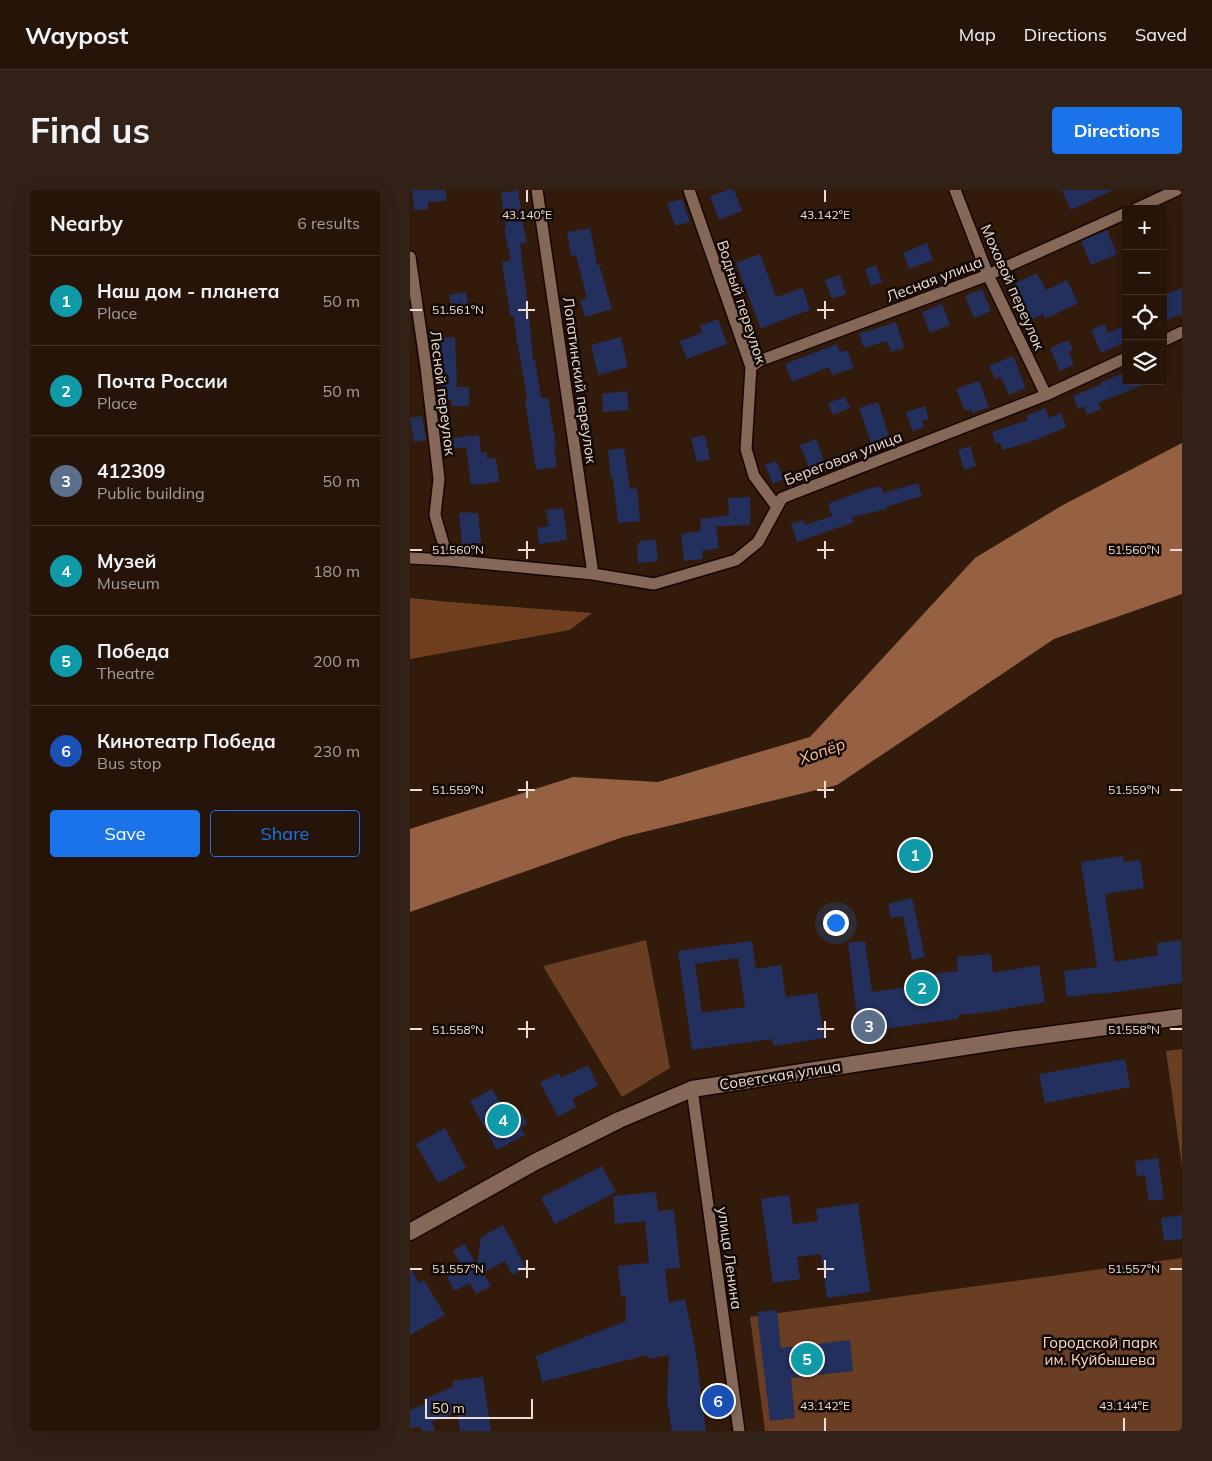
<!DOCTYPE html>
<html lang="en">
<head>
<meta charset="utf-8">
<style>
	:root { --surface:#261409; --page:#322117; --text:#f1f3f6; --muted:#a49e9c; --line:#42332a; --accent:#1a73e8 }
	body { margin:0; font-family:Mulish,sans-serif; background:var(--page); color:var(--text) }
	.controls { position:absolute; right:15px; top:15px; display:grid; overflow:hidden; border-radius:5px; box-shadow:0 5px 20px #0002 }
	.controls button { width:45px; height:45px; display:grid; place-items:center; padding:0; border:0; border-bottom:1px solid var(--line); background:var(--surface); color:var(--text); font:25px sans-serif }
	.scale { position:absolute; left:15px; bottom:12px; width:108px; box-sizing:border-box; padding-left:5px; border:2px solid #eeddd4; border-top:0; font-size:14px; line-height:18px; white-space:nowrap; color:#eeddd4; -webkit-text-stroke:4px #130904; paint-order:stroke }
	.you { position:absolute; left:425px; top:732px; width:18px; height:18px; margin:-12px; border:4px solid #fff; border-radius:50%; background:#1a73e8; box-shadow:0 0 0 8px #1a73e833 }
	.badge { display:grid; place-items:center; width:32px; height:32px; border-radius:50%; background:var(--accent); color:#fff; font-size:16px; font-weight:700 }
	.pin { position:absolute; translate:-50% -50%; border:2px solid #fff; box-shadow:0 1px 5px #0006 }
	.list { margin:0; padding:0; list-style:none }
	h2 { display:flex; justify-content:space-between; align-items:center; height:65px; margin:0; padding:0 20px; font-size:21px }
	h2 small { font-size:16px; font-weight:400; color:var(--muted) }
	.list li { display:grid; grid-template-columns:32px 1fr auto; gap:15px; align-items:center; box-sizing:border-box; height:90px; padding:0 20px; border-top:1px solid var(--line) }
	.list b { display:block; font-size:19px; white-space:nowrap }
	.list p { margin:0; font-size:16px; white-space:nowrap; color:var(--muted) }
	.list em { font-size:16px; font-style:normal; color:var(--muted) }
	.actions { display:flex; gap:10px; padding:15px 20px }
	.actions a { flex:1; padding:11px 0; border:1px solid var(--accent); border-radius:5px; text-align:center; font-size:18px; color:var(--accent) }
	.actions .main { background:var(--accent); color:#fff }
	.icon { flex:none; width:28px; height:28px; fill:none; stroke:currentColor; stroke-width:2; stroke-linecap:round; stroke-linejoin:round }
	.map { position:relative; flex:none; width:772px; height:1241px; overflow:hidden; border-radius:5px }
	header { display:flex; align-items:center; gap:30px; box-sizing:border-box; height:70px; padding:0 25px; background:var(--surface); border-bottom:1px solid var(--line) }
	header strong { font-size:24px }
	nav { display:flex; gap:28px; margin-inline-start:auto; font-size:18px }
	.intro { display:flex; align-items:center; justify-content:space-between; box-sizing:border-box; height:120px; padding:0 30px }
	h1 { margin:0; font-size:35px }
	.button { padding:12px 22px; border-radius:5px; background:var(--accent); color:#fff; font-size:18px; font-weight:700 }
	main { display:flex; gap:30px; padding:0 30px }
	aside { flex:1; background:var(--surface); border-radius:5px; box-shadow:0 5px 20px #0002 }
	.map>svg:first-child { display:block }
	.green { fill:#6a3e23 }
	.forest { fill:#703f20 }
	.water { fill:#956142 }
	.building { fill:#232f5c; fill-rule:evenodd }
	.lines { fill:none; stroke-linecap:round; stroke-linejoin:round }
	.street-casing { stroke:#190500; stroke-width:14 }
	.secondary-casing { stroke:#190500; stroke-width:19 }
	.street { stroke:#856857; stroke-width:11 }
	.secondary { stroke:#856857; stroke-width:16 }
	.ticks { fill:none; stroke:#eeddd4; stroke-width:2 }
	.labels { text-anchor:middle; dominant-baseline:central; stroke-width:5; stroke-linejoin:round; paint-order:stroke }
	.street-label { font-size:15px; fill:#eeddd4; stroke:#130904 }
	.park-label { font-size:15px; fill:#fbdac7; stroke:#130904 }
	.water-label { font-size:16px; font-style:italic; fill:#fdbd98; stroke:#130904 }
	.ticks-label { font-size:12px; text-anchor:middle; fill:#eeddd4; stroke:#130904; stroke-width:5; stroke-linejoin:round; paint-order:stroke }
</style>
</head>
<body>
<header>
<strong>Waypost</strong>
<nav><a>Map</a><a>Directions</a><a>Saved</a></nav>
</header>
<div class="intro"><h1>Find us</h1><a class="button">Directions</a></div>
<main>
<aside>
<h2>Nearby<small>6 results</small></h2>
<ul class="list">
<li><span class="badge" style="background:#0f9aa8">1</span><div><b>Наш дом - планета</b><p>Place</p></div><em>50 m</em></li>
<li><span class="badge" style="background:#0f9aa8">2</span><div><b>Почта России</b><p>Place</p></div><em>50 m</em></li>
<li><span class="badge" style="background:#5c6f8a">3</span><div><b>412309</b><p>Public building</p></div><em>50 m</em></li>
<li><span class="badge" style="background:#0f9aa8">4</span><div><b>Музей</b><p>Museum</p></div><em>180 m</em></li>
<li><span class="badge" style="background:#0f9aa8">5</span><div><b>Победа</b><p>Theatre</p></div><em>200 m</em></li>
<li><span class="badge" style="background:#1a4fb4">6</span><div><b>Кинотеатр Победа</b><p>Bus stop</p></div><em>230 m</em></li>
</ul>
<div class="actions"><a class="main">Save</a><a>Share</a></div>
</aside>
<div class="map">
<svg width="772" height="1241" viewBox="0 0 772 1241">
	<rect width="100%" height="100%" fill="#331b0c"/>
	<path class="green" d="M 236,750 L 260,878 L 212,907 L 133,776 Z
		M 772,859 L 772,976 L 756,861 Z
		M 772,1068 L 772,1241 L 355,1241 L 340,1127 Z"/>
	<path class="forest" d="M 0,408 L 40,412 L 182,423 L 160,440 L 0,469 Z"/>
	<path class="water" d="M 772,253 L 772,404 L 644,449 L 427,595 L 213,647 L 0,722 L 0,639 L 163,587 L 248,592 L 400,547 L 565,368 L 653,315 Z"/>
	<path class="building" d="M 2,0 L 36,0 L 36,11 L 18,12 L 18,19 L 4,20 Z
		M 108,0 L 111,18 L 109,18 L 117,52 L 110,54 L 119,126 L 123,170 L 125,170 L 131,208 L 138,208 L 146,256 L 144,257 L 147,277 L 126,280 L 115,210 L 117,210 L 108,154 L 107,155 L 104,126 L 100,126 L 92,72 L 101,71 L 94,39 L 96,39 L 91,3 Z
		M 318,0 L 324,0 L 332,21 L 309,30 L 300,6 Z
		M 652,0 L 703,0 L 661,20 Z
		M 272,9 L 280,32 L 265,36 L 257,13 Z
		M 180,38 L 187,75 L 189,74 L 202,119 L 175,127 L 170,110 L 177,108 L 166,65 L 161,66 L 157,42 Z
		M 697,40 L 707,64 L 681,75 L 671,51 Z
		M 517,53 L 523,70 L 499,79 L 493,63 Z
		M 350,64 L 366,107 L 393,98 L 400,120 L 377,128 L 351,139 L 326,73 Z
		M 466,75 L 472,92 L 461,96 L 455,79 Z
		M 627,83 L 636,100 L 657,90 L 668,113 L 635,129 L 633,124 L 622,129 L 604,94 Z
		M 430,85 L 436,104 L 422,109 L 415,90 Z
		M 772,98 L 772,124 L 753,132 L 753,105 Z
		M 572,99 L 581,121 L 564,128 L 555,106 Z
		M 56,102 L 58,116 L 41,118 L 39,105 Z
		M 532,114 L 540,135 L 520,143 L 512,122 Z
		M 308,129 L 317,154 L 277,169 L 270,151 L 292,143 L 290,136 Z
		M 486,132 L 494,158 L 481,162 L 477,151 L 454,158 L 449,144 Z
		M 695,134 L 698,143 L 716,135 L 716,152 L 691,163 L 681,140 Z
		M 45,147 L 47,197 L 59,197 L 59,216 L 42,216 L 42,210 L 32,211 L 31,180 L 26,180 L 25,149 Z
		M 211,147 L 218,177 L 188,185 L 181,155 Z
		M 658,150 L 663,160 L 659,162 L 664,174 L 650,181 L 640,158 Z
		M 427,154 L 430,162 L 437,160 L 444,178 L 422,185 L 419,177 L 382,192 L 375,174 Z
		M 603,166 L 616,198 L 599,205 L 591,187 L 585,189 L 579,176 Z
		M 716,182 L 716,191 L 741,192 L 688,213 L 691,219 L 677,225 L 674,216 L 668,219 L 663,206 L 692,194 L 691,192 Z
		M 569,191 L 579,217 L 563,223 L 561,219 L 555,221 L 546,199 Z
		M 217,201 L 219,220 L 193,222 L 192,204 Z
		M 435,207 L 440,218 L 423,225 L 418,213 Z
		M 468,212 L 480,250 L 462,256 L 449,218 Z
		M 515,216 L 519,229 L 512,231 L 514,237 L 502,241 L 496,222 Z
		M 635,218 L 639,228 L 651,223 L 656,237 L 626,250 L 593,260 L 590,252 L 586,254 L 582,242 L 618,230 L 616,226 Z
		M 12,226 L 16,250 L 4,252 L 0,228 Z
		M 69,245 L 71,263 L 77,262 L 77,269 L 86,268 L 89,292 L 61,295 L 56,257 L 36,260 L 35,249 Z
		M 295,245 L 300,269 L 287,272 L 281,248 Z
		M 406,249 L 415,274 L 400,280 L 390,255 Z
		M 560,256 L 566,276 L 554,280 L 548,260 Z
		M 214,258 L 220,299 L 227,298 L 230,331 L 208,333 L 203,288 L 201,288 L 198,260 Z
		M 366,271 L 374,289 L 363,294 L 355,275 Z
		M 508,293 L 512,306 L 476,317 L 477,319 L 442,327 L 444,332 L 387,352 L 381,334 L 394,330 L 395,335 L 422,326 L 418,314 L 454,300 L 471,296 L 473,303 Z
		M 340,307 L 340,335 L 306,336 L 309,358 L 292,361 L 293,369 L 274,371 L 271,344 L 291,341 L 290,329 L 319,325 L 318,308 Z
		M 153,318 L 157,350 L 129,354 L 127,338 L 139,336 L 136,320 Z
		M 61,322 L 61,323 L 68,323 L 71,353 L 52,355 L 49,323 Z
		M 246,350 L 248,371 L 228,373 L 227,358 L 230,351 Z
		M 713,666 L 714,672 L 730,670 L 734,698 L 695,704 L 705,772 L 748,765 L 747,753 L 771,750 L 772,793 L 691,804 L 690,803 L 657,807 L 654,781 L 687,777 L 671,672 Z
		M 502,708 L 515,767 L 502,770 L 493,726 L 481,728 L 478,714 Z
		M 342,751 L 346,779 L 371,775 L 376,807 L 407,803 L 414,848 L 363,856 L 362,849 L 282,860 L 268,761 ZM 328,768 L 335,817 L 292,823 L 285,774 Z
		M 455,751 L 462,802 L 514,795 L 516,785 L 548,781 L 547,767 L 581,764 L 583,783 L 629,775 L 635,812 L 579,822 L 548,825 L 548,829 L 449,842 L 438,753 Z
		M 715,869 L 720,897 L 635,913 L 629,884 Z
		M 178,875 L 188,896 L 162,909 L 166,917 L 148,927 L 130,893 L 149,883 L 151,888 Z
		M 82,899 L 94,919 L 100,916 L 105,927 L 112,923 L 117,934 L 111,938 L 115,945 L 87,960 L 60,911 Z
		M 35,938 L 56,978 L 28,993 L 6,954 Z
		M 748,968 L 754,1009 L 739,1011 L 735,985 L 727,986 L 725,971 Z
		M 192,976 L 206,1002 L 145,1034 L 131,1008 Z
		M 246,1002 L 248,1021 L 264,1020 L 270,1078 L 255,1079 L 259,1113 L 275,1109 L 285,1157 L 296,1241 L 262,1241 L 257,1211 L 259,1165 L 238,1169 L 237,1165 L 132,1192 L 126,1166 L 216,1131 L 216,1106 L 211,1107 L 208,1076 L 239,1073 L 235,1031 L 205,1034 L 203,1006 Z
		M 379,1005 L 383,1034 L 408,1031 L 406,1019 L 448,1013 L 460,1102 L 417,1108 L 411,1064 L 387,1067 L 390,1089 L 363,1093 L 351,1009 Z
		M 772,1025 L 772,1049 L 754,1051 L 751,1028 Z
		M 93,1035 L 116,1078 L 102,1085 L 95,1071 L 73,1083 L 81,1096 L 66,1104 L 60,1093 L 44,1101 L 36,1084 L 51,1076 L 43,1061 L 55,1054 L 67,1076 L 71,1047 Z
		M 0,1078 L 9,1093 L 14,1090 L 35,1125 L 0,1145 Z
		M 367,1120 L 371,1158 L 440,1150 L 443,1181 L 381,1188 L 385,1228 L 360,1231 L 347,1122 Z
		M 73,1187 L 81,1241 L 50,1241 L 47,1222 L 22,1232 L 25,1241 L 12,1241 L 9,1236 L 0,1239 L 0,1220 L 15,1214 L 14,1209 L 43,1197 L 43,1191 Z"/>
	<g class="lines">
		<g class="street-casing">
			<path id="street" d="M 127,0 L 183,384
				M 279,0 L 341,177 L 336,259 L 344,286 L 367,317
				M 545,0 L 578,85 L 636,205
				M 726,19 L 767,0
				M 0,67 L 16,177 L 29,289 L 25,325 L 38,370
				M 753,151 L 772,142
				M 341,177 L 349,171 L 578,85 L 716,23
				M 0,368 L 38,370 L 183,384 L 244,394 L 326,370 L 348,352 L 372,308 L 636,205 L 716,168
				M 282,899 L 329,1241"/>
		</g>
		<g class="secondary-casing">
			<path id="secondary" d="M 0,1042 L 125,972 L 209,930 L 282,899 L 606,849 L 772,827"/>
		</g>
		<use href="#street" class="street"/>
		<use href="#secondary" class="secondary"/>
	</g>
	<path class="ticks" d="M 117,0 L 117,12M 415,0 L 415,12M 117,111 L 117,129M 415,111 L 415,129M 0,120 L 12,120M 108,120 L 125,120M 407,120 L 424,120M 117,351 L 117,369M 415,351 L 415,369M 0,360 L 12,360M 108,360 L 125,360M 407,360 L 424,360M 760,360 L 772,360M 117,591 L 117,608M 415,591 L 415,608M 0,600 L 12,600M 108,600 L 125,600M 407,600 L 424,600M 760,600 L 772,600M 117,831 L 117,848M 415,831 L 415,848M 0,839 L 12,839M 108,839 L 125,839M 407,839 L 424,839M 760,839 L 772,839M 117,1070 L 117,1088M 415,1070 L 415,1088M 0,1079 L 12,1079M 108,1079 L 125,1079M 407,1079 L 424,1079M 760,1079 L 772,1079M 415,1228 L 415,1241M 714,1228 L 714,1241"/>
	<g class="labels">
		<g class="street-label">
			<text transform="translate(524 89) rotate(-21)">Лесная улица</text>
			<text transform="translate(603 97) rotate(66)">Моховой переулок</text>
			<text transform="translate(332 112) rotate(72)">Водный переулок</text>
			<text transform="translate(170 190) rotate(82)">Лопатинский переулок</text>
			<text transform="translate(33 203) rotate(83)">Лесной переулок</text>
			<text transform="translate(433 268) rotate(-21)">Береговая улица</text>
			<text transform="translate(370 885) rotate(-9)">Советская улица</text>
			<text transform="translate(320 1068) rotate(82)">улица Ленина</text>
		</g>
		<g class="park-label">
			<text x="690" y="1152">Городской парк<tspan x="690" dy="17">им. Куйбышева</tspan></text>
		</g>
		<g class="water-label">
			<text transform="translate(412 561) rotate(-20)">Хопёр</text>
		</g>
	</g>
	<g class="ticks-label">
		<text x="117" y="29">43.140°E</text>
		<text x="415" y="29">43.142°E</text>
		<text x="48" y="124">51.561°N</text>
		<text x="48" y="364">51.560°N</text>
		<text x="724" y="364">51.560°N</text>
		<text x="48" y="604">51.559°N</text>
		<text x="724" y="604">51.559°N</text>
		<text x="48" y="844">51.558°N</text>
		<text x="724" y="844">51.558°N</text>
		<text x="48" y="1083">51.557°N</text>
		<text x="724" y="1083">51.557°N</text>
		<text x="415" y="1220">43.142°E</text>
		<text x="714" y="1220">43.144°E</text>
	</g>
</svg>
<div class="controls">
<button>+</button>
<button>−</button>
<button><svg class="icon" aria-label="locate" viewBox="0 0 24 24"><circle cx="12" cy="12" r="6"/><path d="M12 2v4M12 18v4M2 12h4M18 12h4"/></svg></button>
<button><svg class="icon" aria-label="layers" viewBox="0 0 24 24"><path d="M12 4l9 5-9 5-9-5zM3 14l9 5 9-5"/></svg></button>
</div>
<div class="scale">50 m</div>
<div class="you"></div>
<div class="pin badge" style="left:505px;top:665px;background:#0f9aa8">1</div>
<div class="pin badge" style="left:512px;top:798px;background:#0f9aa8">2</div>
<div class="pin badge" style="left:459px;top:836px;background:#5c6f8a">3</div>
<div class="pin badge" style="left:93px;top:930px;background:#0f9aa8">4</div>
<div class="pin badge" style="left:397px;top:1169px;background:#0f9aa8">5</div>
<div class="pin badge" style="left:308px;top:1211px;background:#1a4fb4">6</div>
</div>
</main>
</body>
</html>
